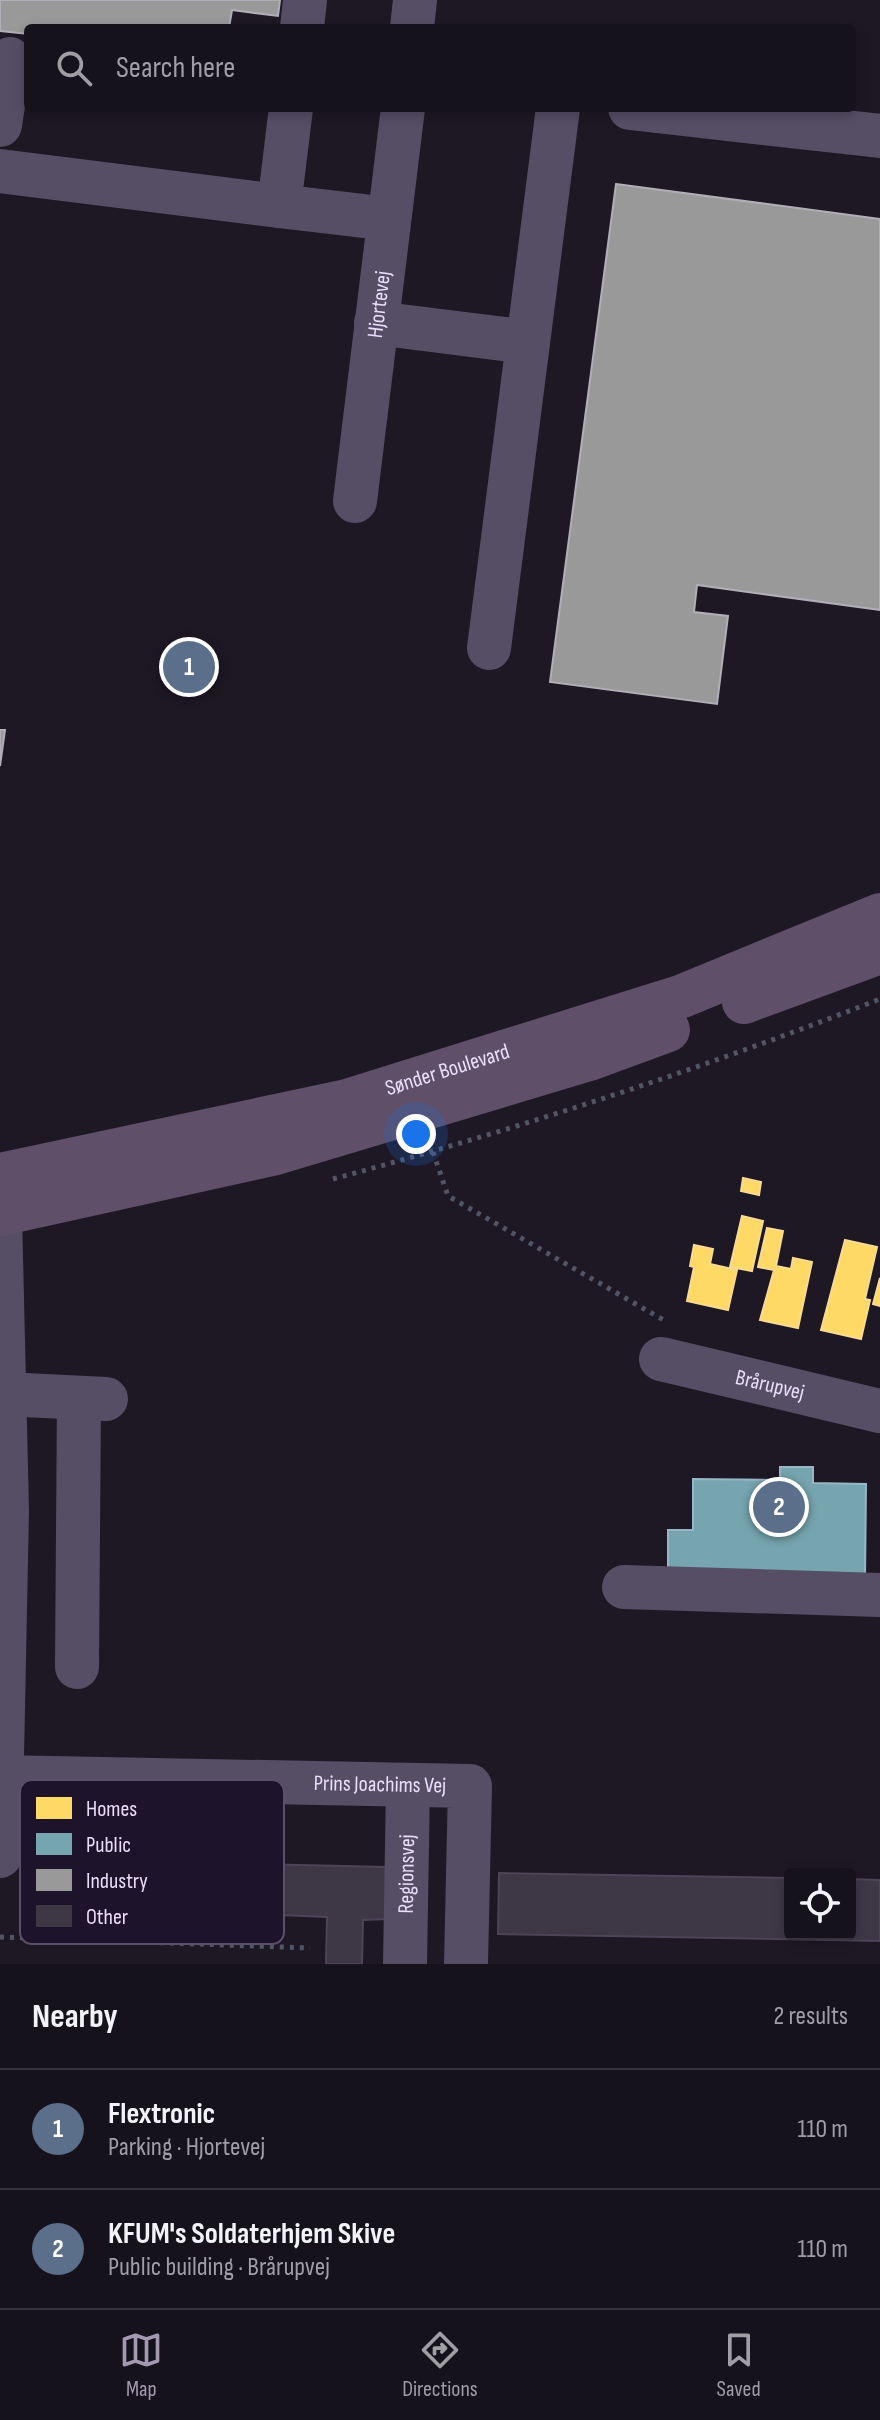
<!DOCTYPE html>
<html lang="en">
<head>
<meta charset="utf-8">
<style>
	:root { --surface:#16121c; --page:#1f1b25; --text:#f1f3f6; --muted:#9e9ea3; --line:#35323b; --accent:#a399b1 }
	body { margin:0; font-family:"Sofia Sans Condensed",sans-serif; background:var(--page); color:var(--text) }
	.controls { position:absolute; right:24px; bottom:24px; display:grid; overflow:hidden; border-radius:8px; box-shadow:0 4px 12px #0003 }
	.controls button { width:72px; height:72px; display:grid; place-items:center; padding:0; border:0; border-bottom:2px solid var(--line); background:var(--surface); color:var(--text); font:40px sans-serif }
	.you { position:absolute; left:416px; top:1134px; width:28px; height:28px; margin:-20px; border:6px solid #fff; border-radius:50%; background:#1a73e8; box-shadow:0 0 0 12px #1a73e833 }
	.badge { display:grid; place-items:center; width:52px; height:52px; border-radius:50%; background:var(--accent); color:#fff; font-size:26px; font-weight:700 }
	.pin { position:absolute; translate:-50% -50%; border:4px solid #fff; box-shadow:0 2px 8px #0006 }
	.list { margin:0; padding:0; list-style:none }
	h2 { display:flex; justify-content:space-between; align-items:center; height:104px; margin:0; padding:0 32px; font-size:34px }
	h2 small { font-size:26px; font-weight:400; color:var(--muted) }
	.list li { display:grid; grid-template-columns:52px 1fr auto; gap:24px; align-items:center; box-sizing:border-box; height:120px; padding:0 32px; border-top:2px solid var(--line) }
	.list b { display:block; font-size:30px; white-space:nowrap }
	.list p { margin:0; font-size:26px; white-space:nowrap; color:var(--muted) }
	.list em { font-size:26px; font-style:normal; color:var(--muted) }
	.icon { flex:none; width:44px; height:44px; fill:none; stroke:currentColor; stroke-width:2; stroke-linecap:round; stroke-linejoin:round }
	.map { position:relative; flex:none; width:880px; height:1964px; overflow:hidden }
	.search { position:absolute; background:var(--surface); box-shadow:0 4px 12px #0003; left:24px; right:24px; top:24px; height:88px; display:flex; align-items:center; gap:20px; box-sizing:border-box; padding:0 28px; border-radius:8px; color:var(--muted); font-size:30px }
	.sheet { height:344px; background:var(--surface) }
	nav { display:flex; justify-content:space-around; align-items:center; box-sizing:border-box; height:112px; border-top:2px solid var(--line); background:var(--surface); font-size:22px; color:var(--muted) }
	nav a { display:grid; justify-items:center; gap:4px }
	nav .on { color:var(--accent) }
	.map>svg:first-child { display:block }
	.homes { fill:#ffd966; stroke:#f9da93; stroke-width:2 }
	.public { fill:#76a5af; stroke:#99b6c6; stroke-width:2 }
	.industry { fill:#999; stroke:#b1aeb7; stroke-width:2 }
	.building { fill:#3e3746; stroke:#4d4457; stroke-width:2 }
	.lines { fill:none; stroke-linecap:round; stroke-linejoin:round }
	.path { stroke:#515566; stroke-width:5; stroke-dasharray:4 6; stroke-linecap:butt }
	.minor { stroke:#554e65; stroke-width:44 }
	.major { stroke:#5f4f68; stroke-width:44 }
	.labels { text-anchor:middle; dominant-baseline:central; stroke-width:8; stroke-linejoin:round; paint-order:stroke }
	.street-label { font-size:22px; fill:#eadefd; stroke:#1d132a }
	.key { fill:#1d132a; stroke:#5a5069; stroke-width:2 }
	.key-label { font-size:22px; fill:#eadefd }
</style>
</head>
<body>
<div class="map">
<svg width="880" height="1964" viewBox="0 0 880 1964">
	<rect width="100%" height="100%" fill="#1e1825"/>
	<path class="homes" d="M 743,1178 L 761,1182 L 759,1195 L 741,1191 Z
		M 742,1216 L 763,1221 L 752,1271 L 730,1267 Z
		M 767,1228 L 783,1231 L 776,1266 L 791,1269 L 793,1258 L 812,1262 L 798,1328 L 760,1320 L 774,1270 L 758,1267 Z
		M 845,1240 L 877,1247 L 865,1299 L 870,1300 L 861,1339 L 821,1330 Z
		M 694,1245 L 713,1249 L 710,1264 L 737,1270 L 728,1310 L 687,1301 L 694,1267 L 690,1266 Z
		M 880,1278 L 880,1306 L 873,1304 Z"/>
	<path class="public" d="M 780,1467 L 813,1467 L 813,1483 L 866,1484 L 865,1578 L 668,1576 L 668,1530 L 693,1530 L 693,1479 L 780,1480 Z"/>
	<path class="industry" d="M 0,0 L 280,0 L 278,16 L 232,10 L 229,28 L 28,28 L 28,34 L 0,31 Z
		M 616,184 L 880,219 L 880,610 L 697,585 L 694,612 L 728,616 L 717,704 L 550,682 Z
		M 0,730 L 5,730 L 0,766 Z"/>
	<path class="building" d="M 112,1861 L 387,1867 L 386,1919 L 363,1920 L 362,1964 L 326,1964 L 327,1917 L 110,1908 Z
		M 499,1873 L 790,1878 L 790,1934 L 850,1934 L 850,1879 L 880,1880 L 880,1941 L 498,1934 Z"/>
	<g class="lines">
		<path class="path" d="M 433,1152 L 448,1196 L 667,1322
			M 333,1179 C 519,1129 701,1069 880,999
			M 0,1937 L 310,1948
			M 101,1941 L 107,1816"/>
		<g class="minor">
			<path d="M 302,28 L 305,0"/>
			<path d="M 412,28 L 415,0"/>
			<path d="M 291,108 L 279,206 L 389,219"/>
			<path d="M 630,108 L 880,136"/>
			<path d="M 0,125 L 10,59"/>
			<path d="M 0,171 L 279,206"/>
			<path d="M 376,323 L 528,342"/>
			<path id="s1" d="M 355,501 L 403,108"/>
			<path d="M 489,648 L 558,108"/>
			<path d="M 0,1214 L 7,1510 L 0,1856"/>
			<path id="s2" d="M 661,1359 L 880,1411"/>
			<path d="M 4,1394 L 106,1399"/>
			<path d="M 624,1587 L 880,1595"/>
			<path d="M 77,1667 L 79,1399"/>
			<path id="s3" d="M 0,1777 L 470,1786 L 466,1964"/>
			<path id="s4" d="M 405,1964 L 408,1785"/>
		</g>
		<g class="major">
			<path d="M 744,1002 L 880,952"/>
			<path id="s5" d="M 0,1175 L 347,1101 L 680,997 L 880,915"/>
			<path d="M 0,1214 L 276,1153 L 589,1059 L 668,1030"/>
		</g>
	</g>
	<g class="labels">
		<g class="street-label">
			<text stroke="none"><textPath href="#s1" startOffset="198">Hjortevej</textPath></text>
			<text stroke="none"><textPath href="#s5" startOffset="460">Sønder Boulevard</textPath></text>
			<text stroke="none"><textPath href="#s2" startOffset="112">Brårupvej</textPath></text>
			<text stroke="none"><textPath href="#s3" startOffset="380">Prins Joachims Vej</textPath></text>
			<text stroke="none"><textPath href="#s4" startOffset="90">Regionsvej</textPath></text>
		</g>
	</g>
	<rect x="20" y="1780" width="264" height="164" rx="12" class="key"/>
	<rect x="36" y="1797" width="36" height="22" fill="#ffd966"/>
	<rect x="36" y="1833" width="36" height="22" fill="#76a5af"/>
	<rect x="36" y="1869" width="36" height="22" fill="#999"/>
	<rect x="36" y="1905" width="36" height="22" fill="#3e3746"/>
	<g class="key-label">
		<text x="86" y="1816">Homes</text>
		<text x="86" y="1852">Public</text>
		<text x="86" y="1888">Industry</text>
		<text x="86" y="1924">Other</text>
	</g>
</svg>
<div class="controls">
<button><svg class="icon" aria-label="locate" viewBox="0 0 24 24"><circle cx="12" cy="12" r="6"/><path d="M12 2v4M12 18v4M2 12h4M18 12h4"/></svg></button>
</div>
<div class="you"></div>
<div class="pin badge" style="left:189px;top:667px;background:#5c6f8a">1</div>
<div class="pin badge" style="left:779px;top:1507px;background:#5c6f8a">2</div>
<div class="search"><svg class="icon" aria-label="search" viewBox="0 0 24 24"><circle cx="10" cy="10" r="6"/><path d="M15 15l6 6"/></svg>Search here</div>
</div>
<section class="sheet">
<h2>Nearby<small>2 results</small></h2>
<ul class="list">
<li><span class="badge" style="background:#5c6f8a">1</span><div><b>Flextronic</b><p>Parking · Hjortevej</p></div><em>110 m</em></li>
<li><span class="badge" style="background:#5c6f8a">2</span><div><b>KFUM's Soldaterhjem Skive</b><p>Public building · Brårupvej</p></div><em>110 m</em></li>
</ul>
</section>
<nav>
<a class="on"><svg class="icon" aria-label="map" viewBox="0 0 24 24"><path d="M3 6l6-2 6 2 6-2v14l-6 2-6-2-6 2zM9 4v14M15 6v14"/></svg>Map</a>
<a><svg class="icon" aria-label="directions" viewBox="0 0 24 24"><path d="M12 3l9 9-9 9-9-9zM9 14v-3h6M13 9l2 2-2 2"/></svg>Directions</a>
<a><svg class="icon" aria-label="saved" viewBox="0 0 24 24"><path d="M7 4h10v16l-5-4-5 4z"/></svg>Saved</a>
</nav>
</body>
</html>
